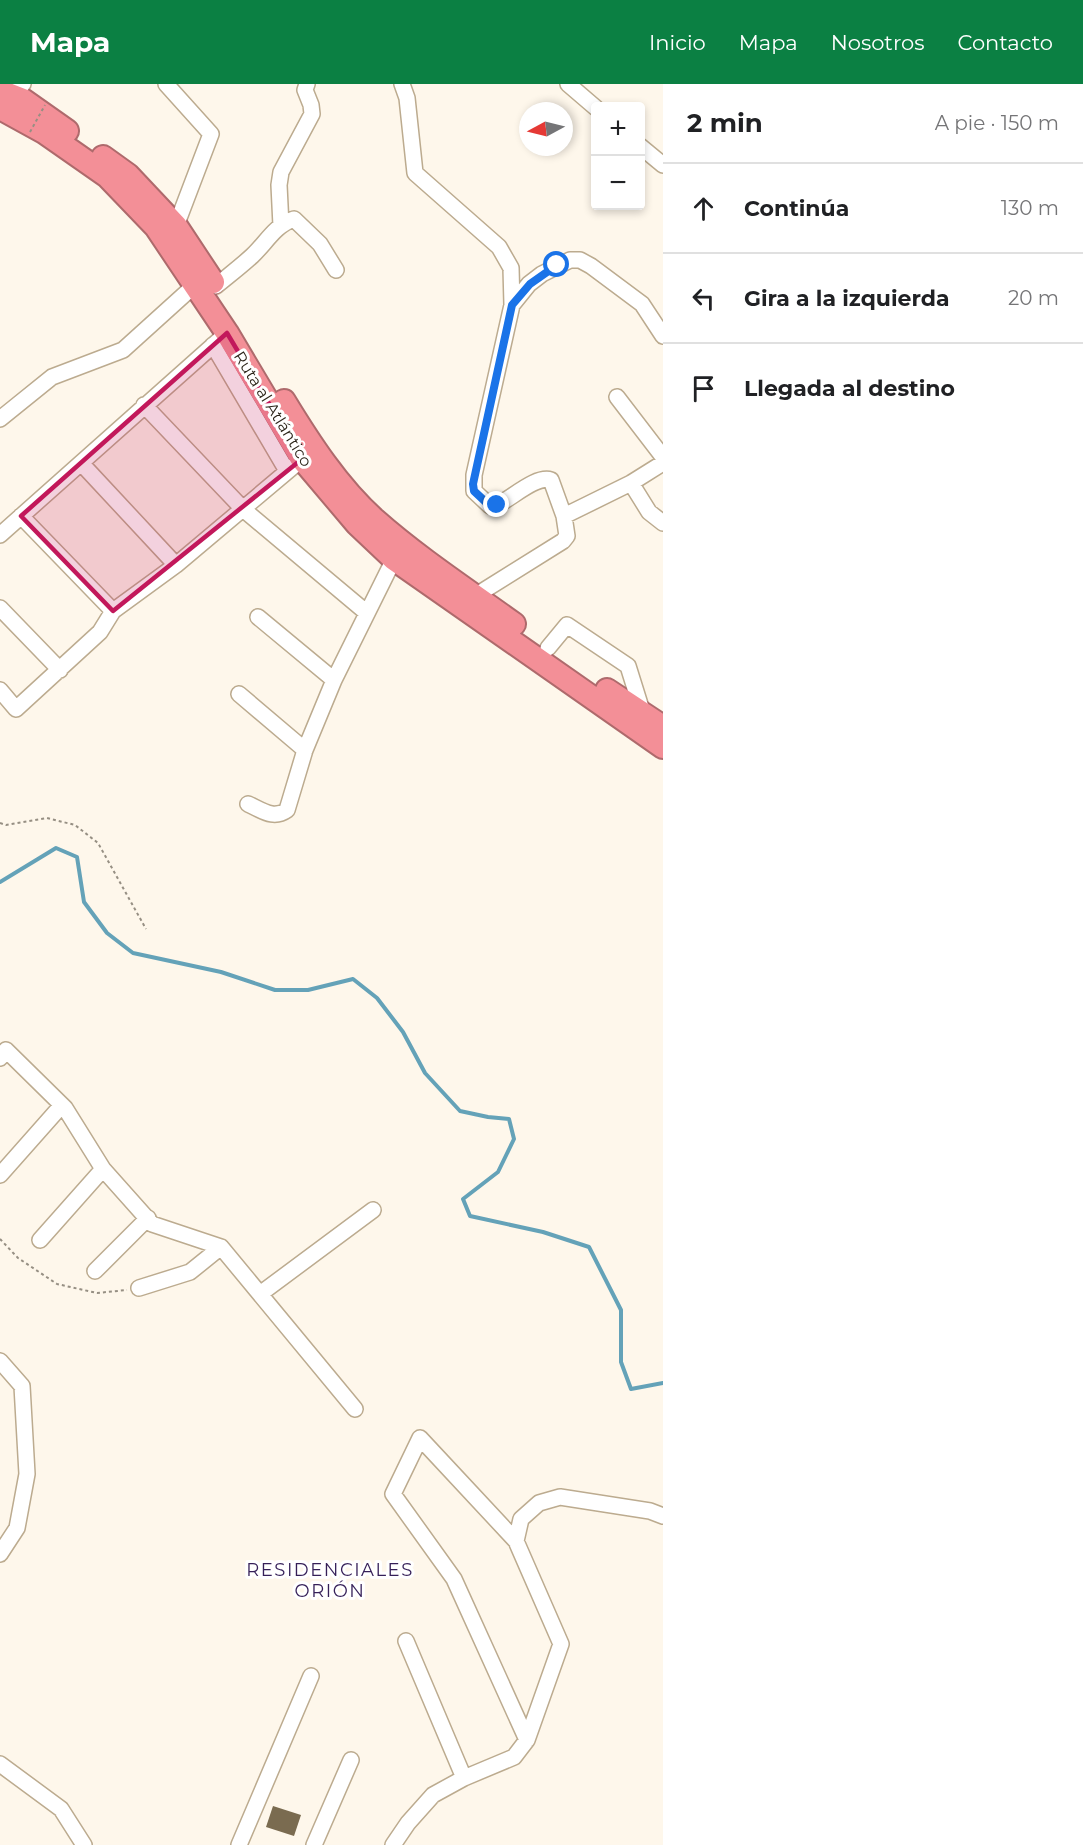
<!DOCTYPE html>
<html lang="es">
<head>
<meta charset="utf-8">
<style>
	:root { --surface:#fff; --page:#f6f6f6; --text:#202124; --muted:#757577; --line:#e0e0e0; --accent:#0b8043 }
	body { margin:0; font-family:Montserrat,sans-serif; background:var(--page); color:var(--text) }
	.controls { position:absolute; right:18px; top:18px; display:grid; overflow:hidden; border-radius:6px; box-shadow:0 3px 9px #0003 }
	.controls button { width:54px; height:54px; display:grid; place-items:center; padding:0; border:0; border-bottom:2px solid var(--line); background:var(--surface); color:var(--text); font:30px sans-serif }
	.compass { position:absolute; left:519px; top:18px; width:54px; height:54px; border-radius:50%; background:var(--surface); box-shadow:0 3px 9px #0003; rotate:263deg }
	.stop { position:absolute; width:18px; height:18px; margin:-14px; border:4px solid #1a73e8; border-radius:50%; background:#fff }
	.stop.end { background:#1a73e8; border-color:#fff; box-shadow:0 2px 6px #0008 }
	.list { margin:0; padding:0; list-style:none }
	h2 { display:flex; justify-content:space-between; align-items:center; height:78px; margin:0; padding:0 24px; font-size:26px }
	h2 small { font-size:20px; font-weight:400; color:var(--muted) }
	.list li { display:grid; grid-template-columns:39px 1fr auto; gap:18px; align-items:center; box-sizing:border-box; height:90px; padding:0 24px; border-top:2px solid var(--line) }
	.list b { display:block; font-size:22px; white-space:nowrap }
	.list em { font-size:20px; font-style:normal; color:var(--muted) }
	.icon { flex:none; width:33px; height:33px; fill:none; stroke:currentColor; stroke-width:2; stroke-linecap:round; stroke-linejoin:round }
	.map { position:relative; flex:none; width:663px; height:1761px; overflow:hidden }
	header { display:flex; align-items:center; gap:36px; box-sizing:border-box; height:84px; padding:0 30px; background:var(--accent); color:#fff }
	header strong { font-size:28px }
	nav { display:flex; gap:33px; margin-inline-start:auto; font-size:21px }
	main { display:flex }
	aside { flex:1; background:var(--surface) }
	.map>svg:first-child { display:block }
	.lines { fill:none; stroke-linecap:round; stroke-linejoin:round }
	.stream { stroke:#64a2b8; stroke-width:4 }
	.building { fill:#7a6b50 }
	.minor-casing { stroke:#bcab8f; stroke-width:18 }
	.highway-casing { stroke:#ae6a6c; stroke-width:26 }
	.path { stroke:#968f83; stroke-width:2; stroke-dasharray:3 3; stroke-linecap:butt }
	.minor { stroke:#fff; stroke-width:15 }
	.highway { stroke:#f38f97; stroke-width:22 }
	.path-bridge { stroke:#968f83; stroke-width:2; stroke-dasharray:3 3; stroke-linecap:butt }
	.route { stroke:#1a73e8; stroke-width:8 }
	.marked { fill:#c2185b; fill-opacity:0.2; stroke:#c2185b; stroke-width:4.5; stroke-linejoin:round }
	.labels { text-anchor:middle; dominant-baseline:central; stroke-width:6; stroke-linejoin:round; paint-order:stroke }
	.street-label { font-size:16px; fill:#2d261b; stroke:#fff }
	.neighbourhood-label { font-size:18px; letter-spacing:1.5px; fill:#351f58; stroke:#fff }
</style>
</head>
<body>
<header>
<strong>Mapa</strong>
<nav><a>Inicio</a><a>Mapa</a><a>Nosotros</a><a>Contacto</a></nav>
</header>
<main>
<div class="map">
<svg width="663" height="1761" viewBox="0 0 663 1761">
	<rect width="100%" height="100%" fill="#fef7eb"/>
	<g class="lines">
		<path class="stream" d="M 0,798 L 56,764 L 77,773 L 84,818 L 107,849 L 133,869 L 221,888 L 275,906 L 308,906 L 353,895 L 377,914 L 403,948 L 425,989 L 460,1027 L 488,1033 L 509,1035 L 514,1055 L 498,1088 L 463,1115 L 470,1132 L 543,1148 L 589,1163 L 621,1226 L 621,1278 L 631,1305 L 663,1299"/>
	</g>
	<path class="building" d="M 273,1722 L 301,1731 L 294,1752 L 266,1743 Z"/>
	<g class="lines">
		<g class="minor-casing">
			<path id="minor" d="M 166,0 L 211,50 L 176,142
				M 402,0 L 407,14 L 415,89 L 499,163 L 511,184 L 512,221
				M 568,0 L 596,24
				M 9,12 L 23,0
				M 640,62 L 663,81
				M 281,142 L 279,101 L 281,88 L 312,30 L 311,21 L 305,6 L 307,0
				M 216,202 C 228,192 240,183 252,172 C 266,159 275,141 294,135 L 320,160 L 336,186
				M 213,261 L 287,387
				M 617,313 L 663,373
				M 144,321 L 243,425 L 367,529
				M 0,335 L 52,293 L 123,266 L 196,200
				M 81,379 L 176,481
				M 631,399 L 649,428 L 663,439
				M 21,432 L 113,527
				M 564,432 L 631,399 L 663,379
				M 0,451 L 227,249
				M 475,512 L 563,457 L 567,452 L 564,432 L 551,396 C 536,391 511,415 497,421 L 490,422 L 474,407 L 474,391 L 512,221 L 529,200 L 542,190 L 570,176 L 580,176 L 591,182 L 642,220 L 663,252
				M 0,524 L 60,586
				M 258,533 L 334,596
				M 548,564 L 567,541 L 628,582 L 643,630
				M 0,606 L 16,625 L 100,548 L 113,527 L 176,481 L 302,375
				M 239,610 L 305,666
				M 248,720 C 262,726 273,736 287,726 L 305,666 L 334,596 L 394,475
				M 0,974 L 6,966 L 65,1024 L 103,1085 L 152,1140 L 221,1163 L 355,1325
				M 0,1091 L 62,1021
				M 40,1156 L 103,1085
				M 95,1187 L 148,1134
				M 139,1204 L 190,1188 L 221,1163
				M 260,1210 L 373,1126
				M 0,1277 L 22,1302 L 27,1390 L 17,1444 L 0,1470
				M 516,1457 L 420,1354 L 393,1410 L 454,1495 L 527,1656
				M 406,1557 L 464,1694
				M 0,1680 L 61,1725 L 84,1761
				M 239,1761 L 311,1592
				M 314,1761 L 351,1676
				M 393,1761 L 408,1739 L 433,1711 L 464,1694 L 514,1673 L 527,1656 L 561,1560 L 516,1457 L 521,1435 L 539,1419 L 560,1413 L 650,1427 L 663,1432"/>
		</g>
		<g class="highway-casing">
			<path id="highway" d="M 0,7 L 23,16 L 67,47
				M 0,24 L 44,48 L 107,92 L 156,143 L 227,249 L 302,375 L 357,440 L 394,475 L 663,663
				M 103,73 L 128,91 L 176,142 L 213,198
				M 284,317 C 309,358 338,403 375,436 C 418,474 467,506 514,540
				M 607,606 L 663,643"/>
		</g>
		<path class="path" d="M 0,739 L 6,741 L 47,734 L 75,741 L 98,759 L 146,845
			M 0,1155 L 18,1174 L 57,1200 L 97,1209 L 127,1206"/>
		<use href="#minor" class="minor"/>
		<use href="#highway" class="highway"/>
		<path class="path-bridge" d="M 30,48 L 45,21"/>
	</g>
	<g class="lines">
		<path class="route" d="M 497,421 L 490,422 L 474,407 L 473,400 L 512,221 L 530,200 L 557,181"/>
	</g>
	<path class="marked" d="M 227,249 L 302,375 L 113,527 L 21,432 Z"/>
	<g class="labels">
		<g class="street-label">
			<text transform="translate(273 325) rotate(58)">Ruta al Atlántico</text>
		</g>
		<g class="neighbourhood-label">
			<text x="330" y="1486">RESIDENCIALES<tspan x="330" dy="21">ORIÓN</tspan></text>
		</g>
	</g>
</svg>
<div class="controls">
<button>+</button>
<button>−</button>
</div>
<svg class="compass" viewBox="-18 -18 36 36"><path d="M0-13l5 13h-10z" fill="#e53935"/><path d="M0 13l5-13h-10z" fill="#757577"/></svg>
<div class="stop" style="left:557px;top:181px"></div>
<div class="stop end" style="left:497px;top:421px"></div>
</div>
<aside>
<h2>2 min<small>A pie · 150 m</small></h2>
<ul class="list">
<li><svg class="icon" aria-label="ahead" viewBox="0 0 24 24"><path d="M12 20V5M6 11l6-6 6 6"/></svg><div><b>Continúa</b></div><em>130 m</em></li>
<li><svg class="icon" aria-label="left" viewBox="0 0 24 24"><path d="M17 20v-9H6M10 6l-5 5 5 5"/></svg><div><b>Gira a la izquierda</b></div><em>20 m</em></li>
<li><svg class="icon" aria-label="arrive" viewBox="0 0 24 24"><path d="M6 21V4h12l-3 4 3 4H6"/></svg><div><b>Llegada al destino</b></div></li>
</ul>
</aside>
</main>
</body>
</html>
